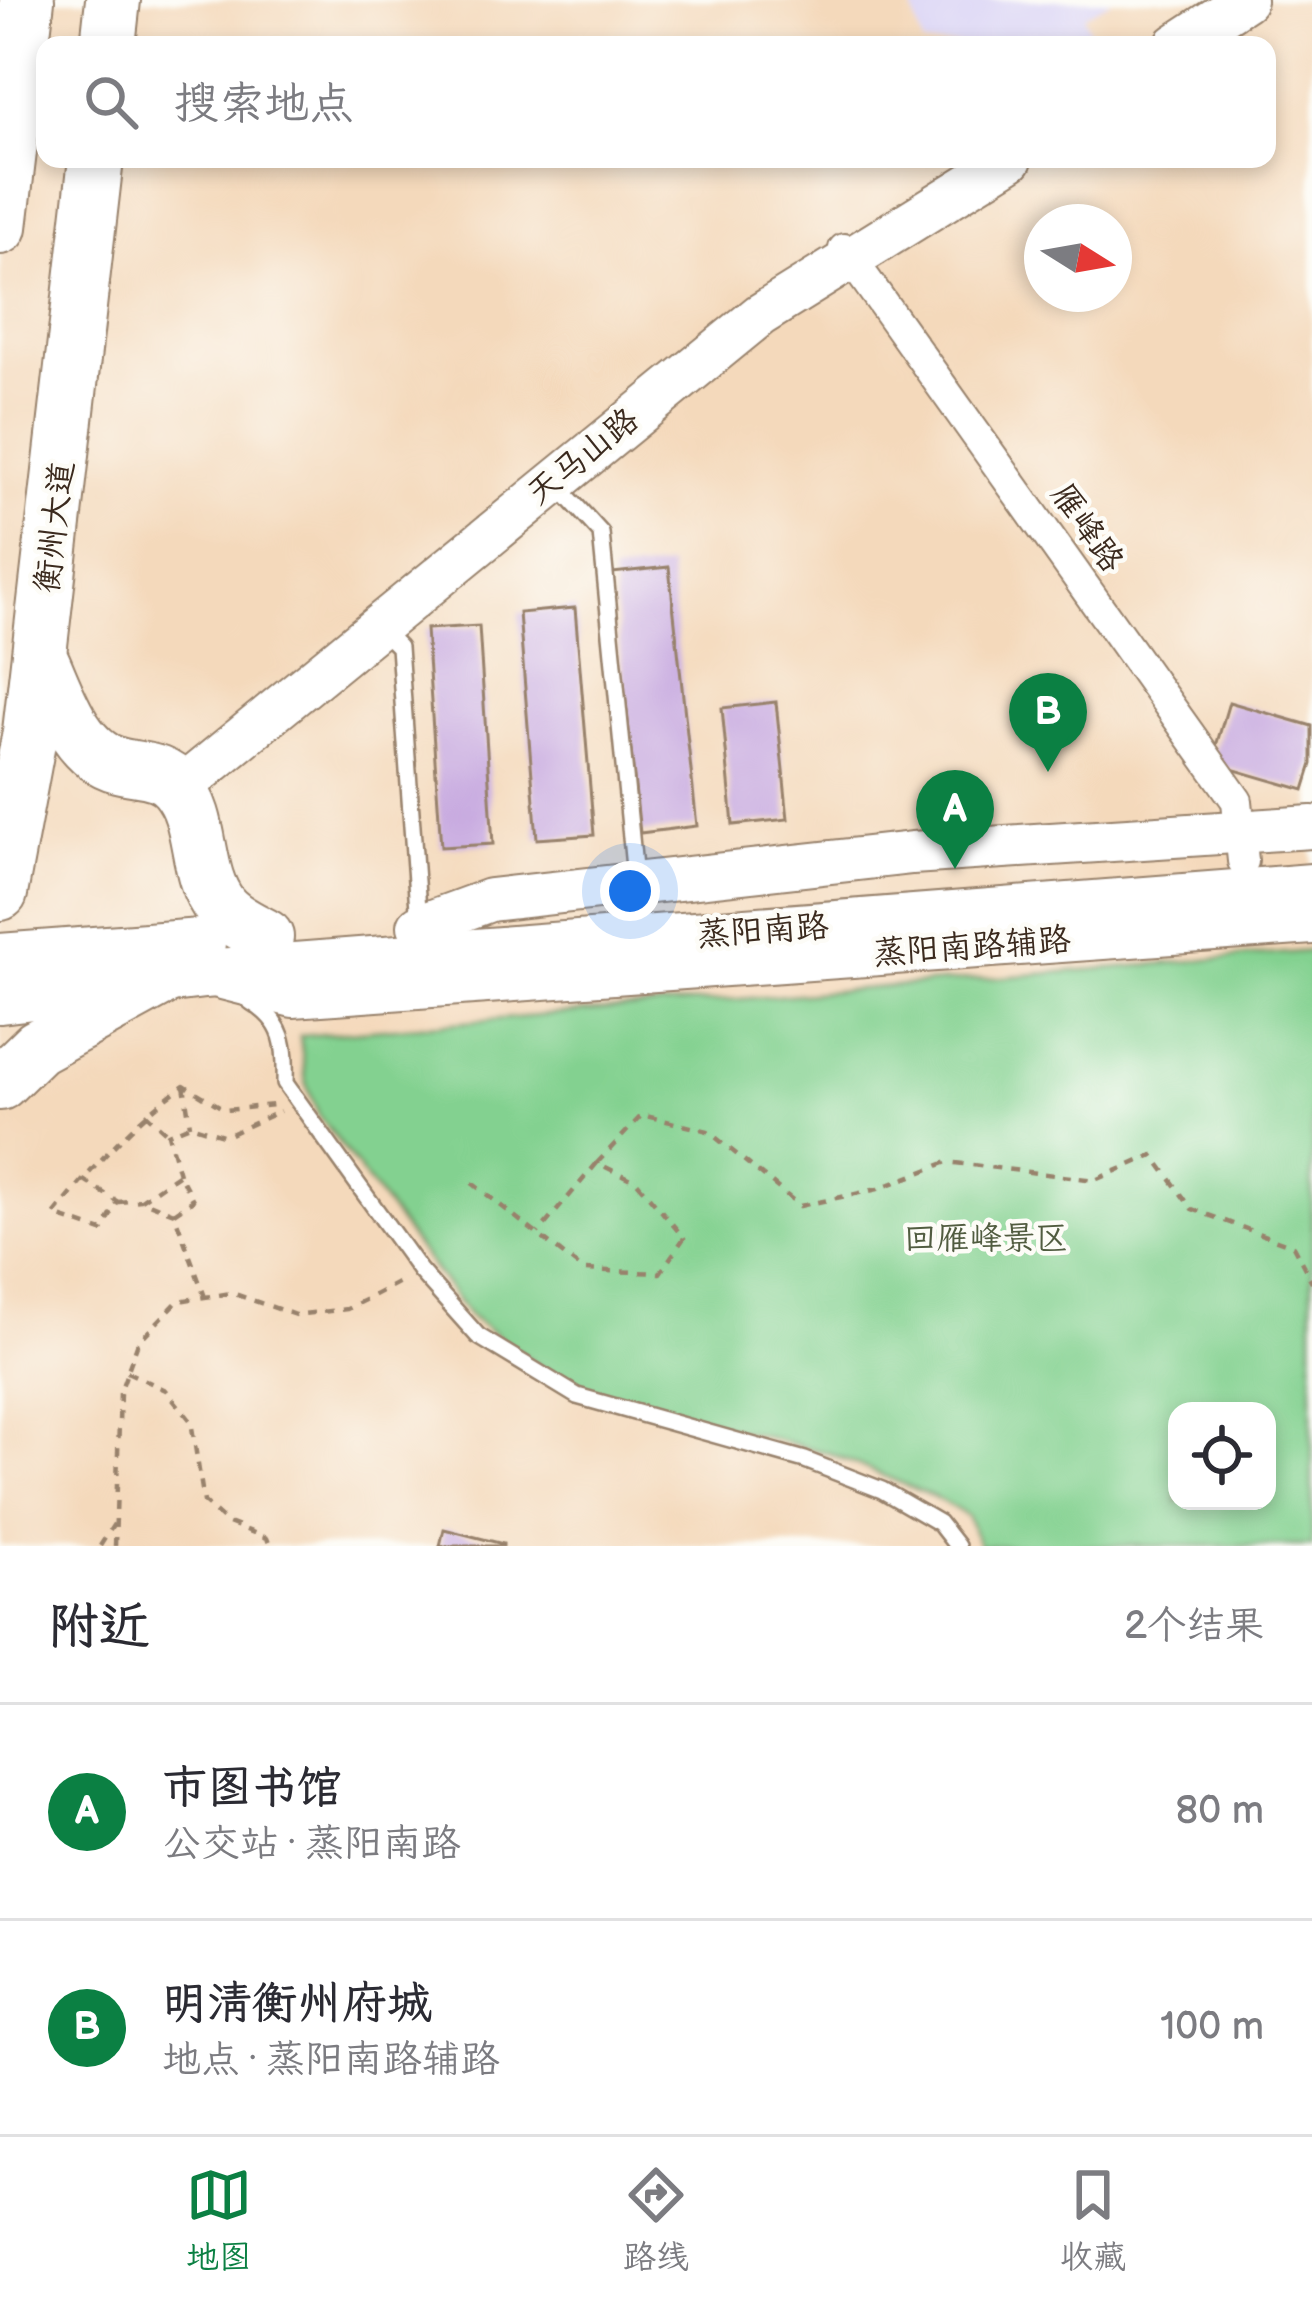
<!DOCTYPE html>
<html lang="zh">
<head>
<meta charset="utf-8">
<style>
	:root { --surface:#fff; --page:#f7f7f7; --text:#2b2b33; --muted:#7c7c81; --line:#e1e1e2; --accent:#0b8043 }
	body { margin:0; font-family:"Balsamiq Sans","LXGW WenKai TC",sans-serif; background:var(--page); color:var(--text) }
	.controls { position:absolute; right:36px; bottom:36px; display:grid; overflow:hidden; border-radius:24px; box-shadow:0 6px 18px #0003 }
	.controls button { width:108px; height:108px; display:grid; place-items:center; padding:0; border:0; border-bottom:3px solid var(--line); background:var(--surface); color:var(--text); font:60px sans-serif }
	.compass { position:absolute; left:1024px; top:204px; width:108px; height:108px; border-radius:50%; background:var(--surface); box-shadow:0 6px 18px #0003; rotate:101deg }
	.you { position:absolute; left:630px; top:891px; width:42px; height:42px; margin:-30px; border:9px solid #fff; border-radius:50%; background:#1a73e8; box-shadow:0 0 0 18px #1a73e833 }
	.badge { display:grid; place-items:center; width:78px; height:78px; border-radius:50%; background:var(--accent); color:#fff; font-size:39px; font-weight:700 }
	.pin { position:absolute; translate:-50% -99px; filter:drop-shadow(0 3px 6px #0008) }
	.pin::after { content:''; position:absolute; top:63px; width:42px; height:36px; background:inherit; clip-path:polygon(0 0,100% 0,50% 100%) }
	.list { margin:0; padding:0; list-style:none }
	h2 { display:flex; justify-content:space-between; align-items:center; height:156px; margin:0; padding:0 48px; font-size:51px }
	h2 small { font-size:39px; font-weight:400; color:var(--muted) }
	.list li { display:grid; grid-template-columns:78px 1fr auto; gap:36px; align-items:center; box-sizing:border-box; height:216px; padding:0 48px; border-top:3px solid var(--line) }
	.list b { display:block; font-size:45px; white-space:nowrap }
	.list p { margin:0; font-size:39px; white-space:nowrap; color:var(--muted) }
	.list em { font-size:39px; font-style:normal; color:var(--muted) }
	.icon { flex:none; width:66px; height:66px; fill:none; stroke:currentColor; stroke-width:2; stroke-linecap:round; stroke-linejoin:round }
	.map { position:relative; flex:none; width:1312px; height:1546px; overflow:hidden }
	.search { position:absolute; background:var(--surface); box-shadow:0 6px 18px #0003; left:36px; right:36px; top:36px; height:132px; display:flex; align-items:center; gap:30px; box-sizing:border-box; padding:0 42px; border-radius:24px; color:var(--muted); font-size:45px }
	.sheet { height:588px; background:var(--surface) }
	nav { display:flex; justify-content:space-around; align-items:center; box-sizing:border-box; height:168px; border-top:3px solid var(--line); background:var(--surface); font-size:33px; color:var(--muted) }
	nav a { display:grid; justify-items:center; gap:6px }
	nav .on { color:var(--accent) }
	.map>svg:first-child { display:block }
	.built { fill:#dcd6f6 }
	.green { fill:#83d190; stroke:#5f7e57; stroke-width:3; fill-rule:evenodd }
	.building { fill:#c8aae0 }
	.lines { fill:none; stroke-linecap:round; stroke-linejoin:round }
	.lane-casing { stroke:#98826c; stroke-width:20 }
	.street-casing { stroke:#98826c; stroke-width:34 }
	.secondary-casing { stroke:#98826c; stroke-width:46 }
	.primary-casing { stroke:#98826c; stroke-width:52 }
	.highway-casing { stroke:#98826c; stroke-width:58 }
	.path { stroke:#98826c; stroke-width:4.5; stroke-dasharray:9 9; stroke-linecap:butt }
	.lane { stroke:#fff; stroke-width:15 }
	.street { stroke:#fff; stroke-width:30 }
	.secondary { stroke:#fff; stroke-width:42 }
	.primary { stroke:#fff; stroke-width:48 }
	.highway { stroke:#fff; stroke-width:54 }
	.labels { text-anchor:middle; dominant-baseline:central; stroke-width:9; stroke-linejoin:round; paint-order:stroke }
	.street-label { font-size:33px; fill:#3b2a1e; stroke:#fdfcf7 }
	.park-label { font-size:33px; fill:#515c40; stroke:#fdfcf7 }
</style>
</head>
<body>
<div class="map">
<svg width="1312" height="1546" viewBox="0 0 1312 1546">
	<rect width="100%" height="100%" fill="#fdfcf7"/>
	<filter id="ink" filterUnits="userSpaceOnUse"><feTurbulence type="fractalNoise" baseFrequency=".00833" numOctaves="2"/><feDisplacementMap in="SourceGraphic" scale="24" xChannelSelector="R" yChannelSelector="G"/><feConvolveMatrix kernelMatrix="1 2 1 2 8 2 1 2 1" color-interpolation-filters="sRGB"/></filter>
	<filter id="wash" filterUnits="userSpaceOnUse"><feTurbulence type="fractalNoise" baseFrequency=".004" numOctaves="4" result="noise"/><feDisplacementMap in="SourceGraphic" scale="48" xChannelSelector="R" yChannelSelector="G"/><feGaussianBlur stdDeviation="2.7" result="paint"/><feColorMatrix in="noise" values="0 0 0 0 0 0 0 0 0 0 0 0 0 0 0 0 0 1.4 0 .05"/><feComposite in="paint" operator="in"/></filter>
	<g filter="url(#wash)">
		<rect width="100%" height="100%" fill="#f4d9bb"/>
		<path class="built" d="M 910,0 L 1111,0 L 1111,1 L 1084,16 L 1095,45 L 923,45 Z"/>
		<path class="green" d="M 1312,951 L 1312,1546 L 980,1546 L 967,1516 L 939,1499 L 829,1453 L 595,1394 L 542,1368 L 469,1316 L 319,1116 L 306,1083 L 300,1036 ZM 1177,1411 L 1267,1411 L 1267,1501 L 1177,1501 Z"/>
		<g id="blocks">
			<path class="building" d="M 669,567 L 697,826 L 640,833 L 612,573 Z
				M 575,608 L 594,835 L 537,839 L 519,613 Z
				M 479,626 L 493,844 L 441,847 L 426,629 Z
				M 776,702 L 788,819 L 733,825 L 722,708 Z
				M 1229,702 L 1312,726 L 1312,764 L 1304,790 L 1211,763 Z
				M 444,1529 L 503,1544 L 503,1546 L 440,1546 Z"/>
		</g>
	</g>
	<g filter="url(#ink)">
		<use href="#blocks" fill-opacity="0" stroke="#98826c" stroke-width="3"/>
		<g class="lines">
			<g class="lane-casing">
				<path id="lane" d="M 559,487 L 601,533 L 638,908
					M 382,630 L 399,647 L 419,923
					M 251,1002 C 285,1022 286,1046 285,1083 L 420,1271 L 478,1336 L 577,1396 L 805,1460 L 882,1490 L 939,1523 L 957,1546"/>
			</g>
			<g class="street-casing">
				<path id="street" d="M 844,249 L 1237,801 L 1243,861"/>
			</g>
			<g class="secondary-casing">
				<path id="secondary" d="M 1176,45 L 1245,0
					M 179,789 L 760,315 L 1011,159
					M 419,926 L 490,900 L 912,853 L 1312,827
					M 222,978 L 293,996 L 1312,923"/>
			</g>
			<g class="primary-casing">
				<path id="primary" d="M 0,958 L 201,943
					M 0,999 L 204,974 L 1312,888"/>
			</g>
			<g class="highway-casing">
				<path id="highway" d="M 108,45 L 113,0
					M 0,227 L 27,0
					M 40,657 C 57,693 74,754 118,765 C 141,771 161,768 177,787 C 205,820 193,872 221,907 C 231,920 252,929 266,937
					M 0,893 L 30,732 L 96,159
					M 0,1083 L 37,1047 L 163,978"/>
			</g>
			<path class="path" d="M 184,1085 L 190,1125
				M 145,1113 L 168,1134
				M 597,1163 L 642,1115 L 708,1131 L 800,1206 L 878,1189 L 947,1162 L 1095,1180 L 1153,1155 L 1192,1209 L 1293,1246 L 1312,1282
				M 179,1174 L 168,1134 L 190,1125 L 226,1136 L 280,1111
				M 83,1180 L 118,1202 L 102,1231 L 54,1215 C 93,1167 133,1121 184,1085 L 226,1110 L 274,1105
				M 472,1183 L 583,1270 L 660,1273 L 684,1238 L 637,1182 L 597,1163 L 538,1233
				M 118,1202 L 141,1200
				M 174,1213 L 193,1200 L 179,1174 L 141,1200 L 174,1213 L 205,1297
				M 127,1372 L 166,1390 L 191,1421 L 204,1502 L 226,1522 L 267,1538 L 270,1546
				M 100,1546 L 114,1524
				M 115,1546 L 120,1392 L 138,1342 L 178,1301 L 232,1293 L 295,1315 L 347,1309 L 399,1282"/>
			<use href="#lane" class="lane"/>
			<use href="#street" class="street"/>
			<use href="#secondary" class="secondary"/>
			<use href="#primary" class="primary"/>
			<use href="#highway" class="highway"/>
		</g>
	</g>
	<g class="labels">
		<g class="street-label">
			<text transform="translate(583 457) rotate(-39)">天马山路</text>
			<text transform="translate(55 527) rotate(-83)">衡州大道</text>
			<text transform="translate(1087 528) rotate(55)">雁峰路</text>
			<text transform="translate(763 931) rotate(-4)">蒸阳南路</text>
			<text transform="translate(972 947) rotate(-4)">蒸阳南路辅路</text>
		</g>
		<g class="park-label">
			<text x="986" y="1239">回雁峰景区</text>
		</g>
	</g>
</svg>
<div class="controls">
<button><svg class="icon" aria-label="locate" viewBox="0 0 24 24"><circle cx="12" cy="12" r="6"/><path d="M12 2v4M12 18v4M2 12h4M18 12h4"/></svg></button>
</div>
<svg class="compass" viewBox="-18 -18 36 36"><path d="M0-13l5 13h-10z" fill="#e53935"/><path d="M0 13l5-13h-10z" fill="#7c7c81"/></svg>
<div class="you"></div>
<div class="pin badge" style="left:955px;top:869px">A</div>
<div class="pin badge" style="left:1048px;top:772px">B</div>
<div class="search"><svg class="icon" aria-label="search" viewBox="0 0 24 24"><circle cx="10" cy="10" r="6"/><path d="M15 15l6 6"/></svg>搜索地点</div>
</div>
<section class="sheet">
<h2>附近<small>2个结果</small></h2>
<ul class="list">
<li><span class="badge">A</span><div><b>市图书馆</b><p>公交站 · 蒸阳南路</p></div><em>80 m</em></li>
<li><span class="badge">B</span><div><b>明清衡州府城</b><p>地点 · 蒸阳南路辅路</p></div><em>100 m</em></li>
</ul>
</section>
<nav>
<a class="on"><svg class="icon" aria-label="map" viewBox="0 0 24 24"><path d="M3 6l6-2 6 2 6-2v14l-6 2-6-2-6 2zM9 4v14M15 6v14"/></svg>地图</a>
<a><svg class="icon" aria-label="directions" viewBox="0 0 24 24"><path d="M12 3l9 9-9 9-9-9zM9 14v-3h6M13 9l2 2-2 2"/></svg>路线</a>
<a><svg class="icon" aria-label="saved" viewBox="0 0 24 24"><path d="M7 4h10v16l-5-4-5 4z"/></svg>收藏</a>
</nav>
</body>
</html>
